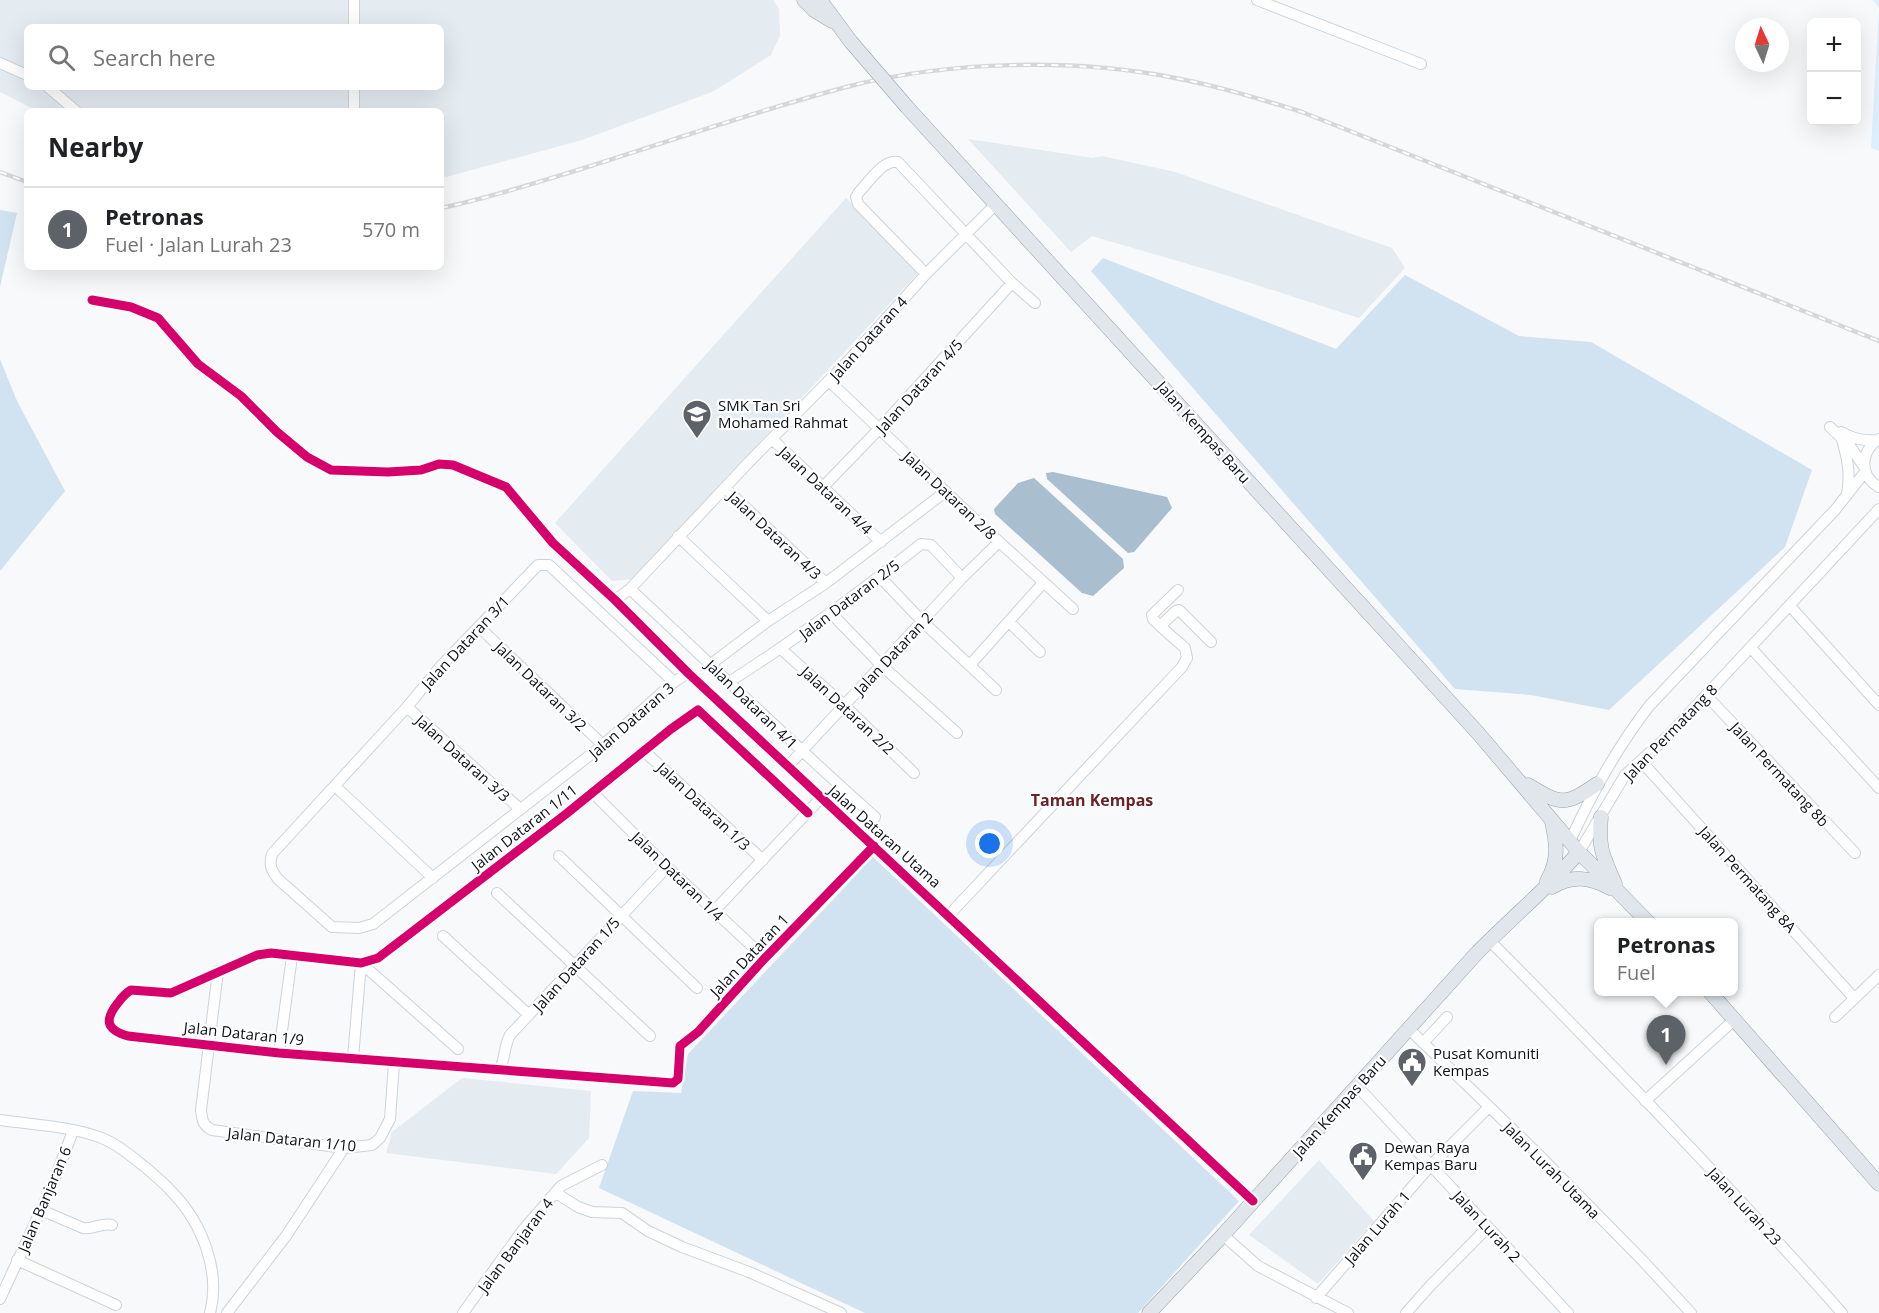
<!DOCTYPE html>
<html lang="en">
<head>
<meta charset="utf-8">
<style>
	:root { --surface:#fff; --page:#f6f6f6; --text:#202124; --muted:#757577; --line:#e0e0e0; --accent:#5c6267 }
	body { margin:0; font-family:"Open Sans",sans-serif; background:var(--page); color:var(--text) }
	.controls { position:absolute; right:18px; top:18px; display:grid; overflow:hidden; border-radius:9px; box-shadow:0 6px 24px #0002 }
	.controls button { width:54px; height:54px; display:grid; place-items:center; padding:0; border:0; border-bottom:2px solid var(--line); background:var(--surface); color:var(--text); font:30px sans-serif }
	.compass { position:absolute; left:1735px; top:18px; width:54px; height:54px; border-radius:50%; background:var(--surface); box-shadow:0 6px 24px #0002; rotate:356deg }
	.you { position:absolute; left:990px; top:844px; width:21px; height:21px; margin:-15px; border:4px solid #fff; border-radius:50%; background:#1a73e8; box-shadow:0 0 0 9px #1a73e833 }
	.badge { display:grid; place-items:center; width:39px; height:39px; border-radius:50%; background:var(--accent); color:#fff; font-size:20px; font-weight:700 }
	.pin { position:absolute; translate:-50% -50px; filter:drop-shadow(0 2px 3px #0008) }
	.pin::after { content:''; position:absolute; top:32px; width:21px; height:18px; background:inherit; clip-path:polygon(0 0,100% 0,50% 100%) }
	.popup { position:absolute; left:1594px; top:918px; width:144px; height:78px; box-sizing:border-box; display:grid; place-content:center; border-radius:9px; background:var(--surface); filter:drop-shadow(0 2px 4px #0005); font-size:20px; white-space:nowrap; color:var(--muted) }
	.popup b { font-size:22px; color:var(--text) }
	.popup::after { content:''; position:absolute; left:50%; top:100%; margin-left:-12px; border:12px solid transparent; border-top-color:var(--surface) }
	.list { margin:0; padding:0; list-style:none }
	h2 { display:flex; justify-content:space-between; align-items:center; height:78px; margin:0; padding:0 24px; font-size:26px }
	h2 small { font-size:20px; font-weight:400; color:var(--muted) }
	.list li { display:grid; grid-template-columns:39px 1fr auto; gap:18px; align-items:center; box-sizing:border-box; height:84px; padding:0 24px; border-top:2px solid var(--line) }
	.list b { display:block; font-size:22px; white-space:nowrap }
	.list p { margin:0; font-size:20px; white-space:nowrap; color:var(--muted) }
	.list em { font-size:20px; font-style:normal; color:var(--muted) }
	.icon { flex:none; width:33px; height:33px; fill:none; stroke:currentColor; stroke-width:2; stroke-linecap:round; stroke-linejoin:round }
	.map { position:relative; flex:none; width:1879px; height:1313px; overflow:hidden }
	.search { position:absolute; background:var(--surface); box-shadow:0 6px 24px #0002; left:24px; top:24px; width:420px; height:66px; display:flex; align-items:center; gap:15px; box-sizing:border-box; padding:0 21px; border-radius:9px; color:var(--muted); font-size:22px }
	.panel { position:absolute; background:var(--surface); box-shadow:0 6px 24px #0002; left:24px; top:108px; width:420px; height:162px; border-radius:9px }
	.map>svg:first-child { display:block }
	.built { fill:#e4ebf1; fill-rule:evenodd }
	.green { fill:#ddeffd }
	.forest { fill:#d1e2f0 }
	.water { fill:#a9bece }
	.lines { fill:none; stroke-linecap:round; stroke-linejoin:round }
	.minor-casing { stroke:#ced3d7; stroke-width:12 }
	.major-casing { stroke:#98a4ad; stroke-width:15 }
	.minor { stroke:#fefefe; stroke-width:10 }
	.major { stroke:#e0e6eb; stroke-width:14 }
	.rail-casing { stroke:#d6d7d8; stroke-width:4.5 }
	.rail { stroke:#fff; stroke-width:2; stroke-dasharray:7; stroke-linecap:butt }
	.major-bridge-casing { stroke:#98a4ad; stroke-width:15; stroke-linecap:butt }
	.major-bridge { stroke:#e0e6eb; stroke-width:14 }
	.cycleway-casing { stroke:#fff; stroke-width:13 }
	.cycleway { stroke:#d6006c; stroke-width:9 }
	.labels { text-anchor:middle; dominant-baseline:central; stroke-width:4.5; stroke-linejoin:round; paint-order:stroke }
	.street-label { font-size:15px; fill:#091117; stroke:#fff }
	.poi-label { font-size:15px; fill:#091117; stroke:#fff; text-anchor:start }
	.neighbourhood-label { font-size:16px; font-weight:bold; fill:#6a2428; stroke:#fff }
</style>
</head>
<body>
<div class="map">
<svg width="1879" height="1313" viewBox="0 0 1879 1313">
	<rect width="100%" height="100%" fill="#f7f9fb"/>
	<path class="built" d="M 0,0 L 773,0 L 779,9 L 780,36 L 771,55 L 712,92 L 582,140 L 446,177 L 441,176 L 441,111 L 38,111 L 0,92 ZM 27,27 L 441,27 L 441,87 L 27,87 Z
		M 968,139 L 1093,158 L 1102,156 L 1175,172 L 1392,248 L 1405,268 L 1359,318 L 1229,276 L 1092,236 L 1071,252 Z
		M 846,198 L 920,271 L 633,579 L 612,581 L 555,523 Z
		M 462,1078 L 591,1091 L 589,1138 L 556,1174 L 386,1153 L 392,1132 Z
		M 1319,1160 L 1374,1221 L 1318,1284 L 1249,1235 Z"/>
	<path class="green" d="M 1873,0 L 1879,0 L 1879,151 L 1871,148 L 1879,8 Z"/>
	<path class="forest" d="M 0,210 L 17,213 L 0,287 Z
		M 1103,258 L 1336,349 L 1405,275 L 1519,336 L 1591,342 L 1812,470 L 1785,547 L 1609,710 L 1531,695 L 1455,689 L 1091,271 Z
		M 0,359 L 17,401 L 65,491 L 0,571 Z
		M 873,857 L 1239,1201 L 1138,1313 L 865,1313 L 599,1188 L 633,1091 L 681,1093 L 688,1054 Z"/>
	<path class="water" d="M 1053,472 L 1167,497 L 1172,508 L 1134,552 L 1128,553 L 1047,479 L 1046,473 Z
		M 1034,478 L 1123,559 L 1124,568 L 1093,596 L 1082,593 L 995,514 L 994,509 L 1018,483 Z"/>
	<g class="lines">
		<g class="minor-casing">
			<path id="minor" d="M 1257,0 L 1421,64
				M 354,27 L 354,0
				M 0,63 L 27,75
				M 48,87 L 76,111
				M 354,111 L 354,87
				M 926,274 L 858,204 L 856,197 L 859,192 C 869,182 883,159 898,162 L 1012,283 L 1035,303
				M 92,300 L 131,307 L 158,318 L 198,364 L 241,396 L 277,432 L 307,457 L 331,470 L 388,472 L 421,470 L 439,464 L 453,465 L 506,487 L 553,543 L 615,600 L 688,673 L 1253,1201
				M 829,381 L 984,528 L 1073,609
				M 1830,427 L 1850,446 L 1864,467
				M 1841,432 C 1854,439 1863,441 1877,440
				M 1841,436 C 1847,457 1851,473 1847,494
				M 772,439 L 881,542
				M 1879,439 C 1860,451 1859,476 1879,487
				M 823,487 L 879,429 L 1012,283
				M 725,488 L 826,583
				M 678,536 L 768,621
				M 880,577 L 922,621 L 996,690
				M 630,589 C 712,665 791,743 875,817
				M 615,600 L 630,589 L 749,462 L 848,361 L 926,274 L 995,205
				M 1790,606 L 1879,705
				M 831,613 L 881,665 L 957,733
				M 1009,622 L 1040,652
				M 1160,626 L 1153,619 L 1152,615 L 1178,590
				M 479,627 L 603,745
				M 1751,648 L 1879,788
				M 781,649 L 845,706 L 914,773
				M 711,664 L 768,621 L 826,583 L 945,492
				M 970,665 L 1043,583
				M 674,682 L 549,565 L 538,565 L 440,667 L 407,707 L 272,854 C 269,865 271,870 278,879 L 332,927 L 359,928 L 373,924 L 603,745 L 674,682 L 688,673
				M 729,682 C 795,640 859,593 921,544 L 931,545 L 962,578
				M 1706,695 L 1855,853
				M 407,707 L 520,809
				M 645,752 L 763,860
				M 1641,761 L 1854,998
				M 788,766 L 962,578 L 999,542
				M 335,786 L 433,878
				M 593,793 L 667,867 L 765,958
				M 808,813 L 698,710 L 671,729 L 566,814 L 378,958 L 361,963 L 271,953 L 257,955 L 171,993 L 131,990 C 124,994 121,999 117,1004 C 104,1021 107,1030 128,1036 L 279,1053 L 673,1083 L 678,1079 L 680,1046 L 698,1032 L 765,958 L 874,846
				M 1570,841 C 1592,793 1617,747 1650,705 L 1835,510 L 1865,472
				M 1579,852 L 1625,775 L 1668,736 L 1879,509
				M 559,856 L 697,988
				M 497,893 L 650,1036
				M 714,911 L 821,798
				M 949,915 L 1182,667 L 1187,658 L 1185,648 L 1160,626 L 1176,611 L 1179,610 L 1211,642
				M 443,936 L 529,1015
				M 1490,941 C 1610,1062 1729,1185 1842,1313
				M 361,963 L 458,1049
				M 218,971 L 201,1110 C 202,1120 203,1126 212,1130 L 344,1148 L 372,1145 L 380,1138 L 390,1119 L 394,1063
				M 1835,1017 L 1879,975
				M 1410,1030 L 1539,1155 L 1643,1261 L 1691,1313
				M 1423,1043 L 1447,1017
				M 279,1053 L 292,956
				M 353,1058 L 361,963
				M 500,1069 C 505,1059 504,1046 510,1035 L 667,867
				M 1357,1086 L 1568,1313
				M 1645,1101 L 1735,1019
				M 0,1120 C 34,1125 72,1126 104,1139 C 119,1145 132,1157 145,1167 C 154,1175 164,1183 172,1192 C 202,1223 221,1271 210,1313
				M 556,1193 L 578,1207 L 592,1212 L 622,1213 L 648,1231 L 682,1247 L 749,1272 L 841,1313
				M 41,1210 L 83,1228 C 94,1230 101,1222 112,1225
				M 1223,1235 L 1258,1266 L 1348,1313
				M 17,1260 L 116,1305
				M 1316,1298 L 1431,1165 L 1489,1107
				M 0,1299 L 52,1186 L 73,1131
				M 227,1313 L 286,1236 L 344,1148
				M 463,1313 L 522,1231 L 561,1186 L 602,1165
				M 1406,1313 L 1430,1286 L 1488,1227"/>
		</g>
		<g class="major-casing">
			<path id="major" d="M 804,0 L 814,10 L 832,21
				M 820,0 L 851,42
				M 907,107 L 1478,733 L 1579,852 L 1648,922
				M 1528,785 C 1561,805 1565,806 1597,784
				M 1601,817 C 1598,850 1603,855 1615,884
				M 1547,881 C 1559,861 1557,844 1552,822
				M 1552,887 C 1573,875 1589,877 1610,888
				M 1710,992 L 1879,1184
				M 1149,1313 L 1223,1235 L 1475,955 C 1509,920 1547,889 1579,852"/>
		</g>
		<use href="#minor" class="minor"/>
		<use href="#major" class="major"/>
		<g class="rail-casing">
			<path id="rail" d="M 0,172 L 27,182
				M 441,208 C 489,198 535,183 581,169 C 670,141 759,110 850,86 C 949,61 1074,58 1175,78 C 1218,86 1260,99 1302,112 L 1879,341"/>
		</g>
		<use href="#rail" class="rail"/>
		<g class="major-bridge-casing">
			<path id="major-bridge" d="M 851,42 L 907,107"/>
		</g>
		<use href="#major-bridge" class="major-bridge"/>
		<g class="cycleway-casing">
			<path id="cycleway" d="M 92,300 L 131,307 L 158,318 L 198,364 L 241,396 L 277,432 L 307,457 L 331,470 L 388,472 L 421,470 L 439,464 L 453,465 L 506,487 L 553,543 L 615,600 L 688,673 L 1253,1201
				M 808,813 L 698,710 L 671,729 L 566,814 L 378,958 L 361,963 L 271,953 L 257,955 L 171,993 L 131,990 C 124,994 121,999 117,1004 C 104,1021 107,1030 128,1036 L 279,1053 L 673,1083 L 678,1079 L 680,1046 L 698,1032 L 765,958 L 874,846"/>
		</g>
		<use href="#cycleway" class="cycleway"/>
	</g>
	<defs>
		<g id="school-pin" transform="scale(1.5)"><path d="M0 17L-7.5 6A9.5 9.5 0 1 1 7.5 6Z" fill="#5c6267" stroke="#fff"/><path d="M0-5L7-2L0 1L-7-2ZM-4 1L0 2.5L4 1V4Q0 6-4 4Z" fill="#fff"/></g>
		<g id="civic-pin" transform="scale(1.5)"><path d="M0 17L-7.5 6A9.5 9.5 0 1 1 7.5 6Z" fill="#5c6267" stroke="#fff"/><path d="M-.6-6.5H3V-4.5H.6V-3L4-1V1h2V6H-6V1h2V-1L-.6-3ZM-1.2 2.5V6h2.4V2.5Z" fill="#fff"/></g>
	</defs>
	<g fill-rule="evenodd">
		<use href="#school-pin" x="697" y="414"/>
		<use href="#civic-pin" x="1412" y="1062"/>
		<use href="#civic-pin" x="1363" y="1156"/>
	</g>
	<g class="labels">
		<g class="street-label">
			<text transform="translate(868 338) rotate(-48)">Jalan Dataran 4</text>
			<text transform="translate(919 386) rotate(-48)">Jalan Dataran 4/5</text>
			<text transform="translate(1204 432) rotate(48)">Jalan Kempas Baru</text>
			<text transform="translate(826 490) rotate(43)">Jalan Dataran 4/4</text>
			<text transform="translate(950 495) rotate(43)">Jalan Dataran 2/8</text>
			<text transform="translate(775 535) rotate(43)">Jalan Dataran 4/3</text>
			<text transform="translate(849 599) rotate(-37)">Jalan Dataran 2/5</text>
			<text transform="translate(465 642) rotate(-47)">Jalan Dataran 3/1</text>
			<text transform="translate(893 653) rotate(-47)">Jalan Dataran 2</text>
			<text transform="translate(541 686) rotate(44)">Jalan Dataran 3/2</text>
			<text transform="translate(752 704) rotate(44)">Jalan Dataran 4/1</text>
			<text transform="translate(848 710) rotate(43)">Jalan Dataran 2/2</text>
			<text transform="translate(631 720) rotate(-41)">Jalan Dataran 3</text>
			<text transform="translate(1670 732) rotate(-46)">Jalan Permatang 8</text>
			<text transform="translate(463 758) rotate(42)">Jalan Dataran 3/3</text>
			<text transform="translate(1780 774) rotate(47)">Jalan Permatang 8b</text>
			<text transform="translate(704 806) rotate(43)">Jalan Dataran 1/3</text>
			<text transform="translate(524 827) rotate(-38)">Jalan Dataran 1/11</text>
			<text transform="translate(885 836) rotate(42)">Jalan Dataran Utama</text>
			<text transform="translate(678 876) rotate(44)">Jalan Dataran 1/4</text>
			<text transform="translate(1748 879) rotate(48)">Jalan Permatang 8A</text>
			<text transform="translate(749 955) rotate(-47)">Jalan Dataran 1</text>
			<text transform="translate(576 964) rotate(-48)">Jalan Dataran 1/5</text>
			<text transform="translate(244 1033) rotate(6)">Jalan Dataran 1/9</text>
			<text transform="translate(1339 1106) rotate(-48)">Jalan Kempas Baru</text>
			<text transform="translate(292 1139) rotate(6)">Jalan Dataran 1/10</text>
			<text transform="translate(1552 1170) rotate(45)">Jalan Lurah Utama</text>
			<text transform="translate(44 1199) rotate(-67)">Jalan Banjaran 6</text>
			<text transform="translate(1745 1206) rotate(47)">Jalan Lurah 23</text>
			<text transform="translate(1487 1226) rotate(47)">Jalan Lurah 2</text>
			<text transform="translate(1377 1227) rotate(-49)">Jalan Lurah 1</text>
			<text transform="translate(515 1245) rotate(-53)">Jalan Banjaran 4</text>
		</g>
		<g class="poi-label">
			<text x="718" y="405">SMK Tan Sri<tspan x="718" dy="17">Mohamed Rahmat</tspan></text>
			<text x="1433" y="1053">Pusat Komuniti<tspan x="1433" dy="17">Kempas</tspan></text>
			<text x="1384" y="1147">Dewan Raya<tspan x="1384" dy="17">Kempas Baru</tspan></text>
		</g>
		<g class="neighbourhood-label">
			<text x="1092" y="800">Taman Kempas</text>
		</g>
	</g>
</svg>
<div class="controls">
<button>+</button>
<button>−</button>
</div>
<svg class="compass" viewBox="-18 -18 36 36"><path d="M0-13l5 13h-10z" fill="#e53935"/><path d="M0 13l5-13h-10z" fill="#757577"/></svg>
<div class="you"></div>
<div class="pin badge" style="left:1666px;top:1065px">1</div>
<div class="popup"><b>Petronas</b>Fuel</div>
<div class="search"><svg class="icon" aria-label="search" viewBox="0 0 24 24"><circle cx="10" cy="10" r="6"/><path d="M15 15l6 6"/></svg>Search here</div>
<section class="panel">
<h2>Nearby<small></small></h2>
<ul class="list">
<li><span class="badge">1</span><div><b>Petronas</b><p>Fuel · Jalan Lurah 23</p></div><em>570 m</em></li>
</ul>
</section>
</div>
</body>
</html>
